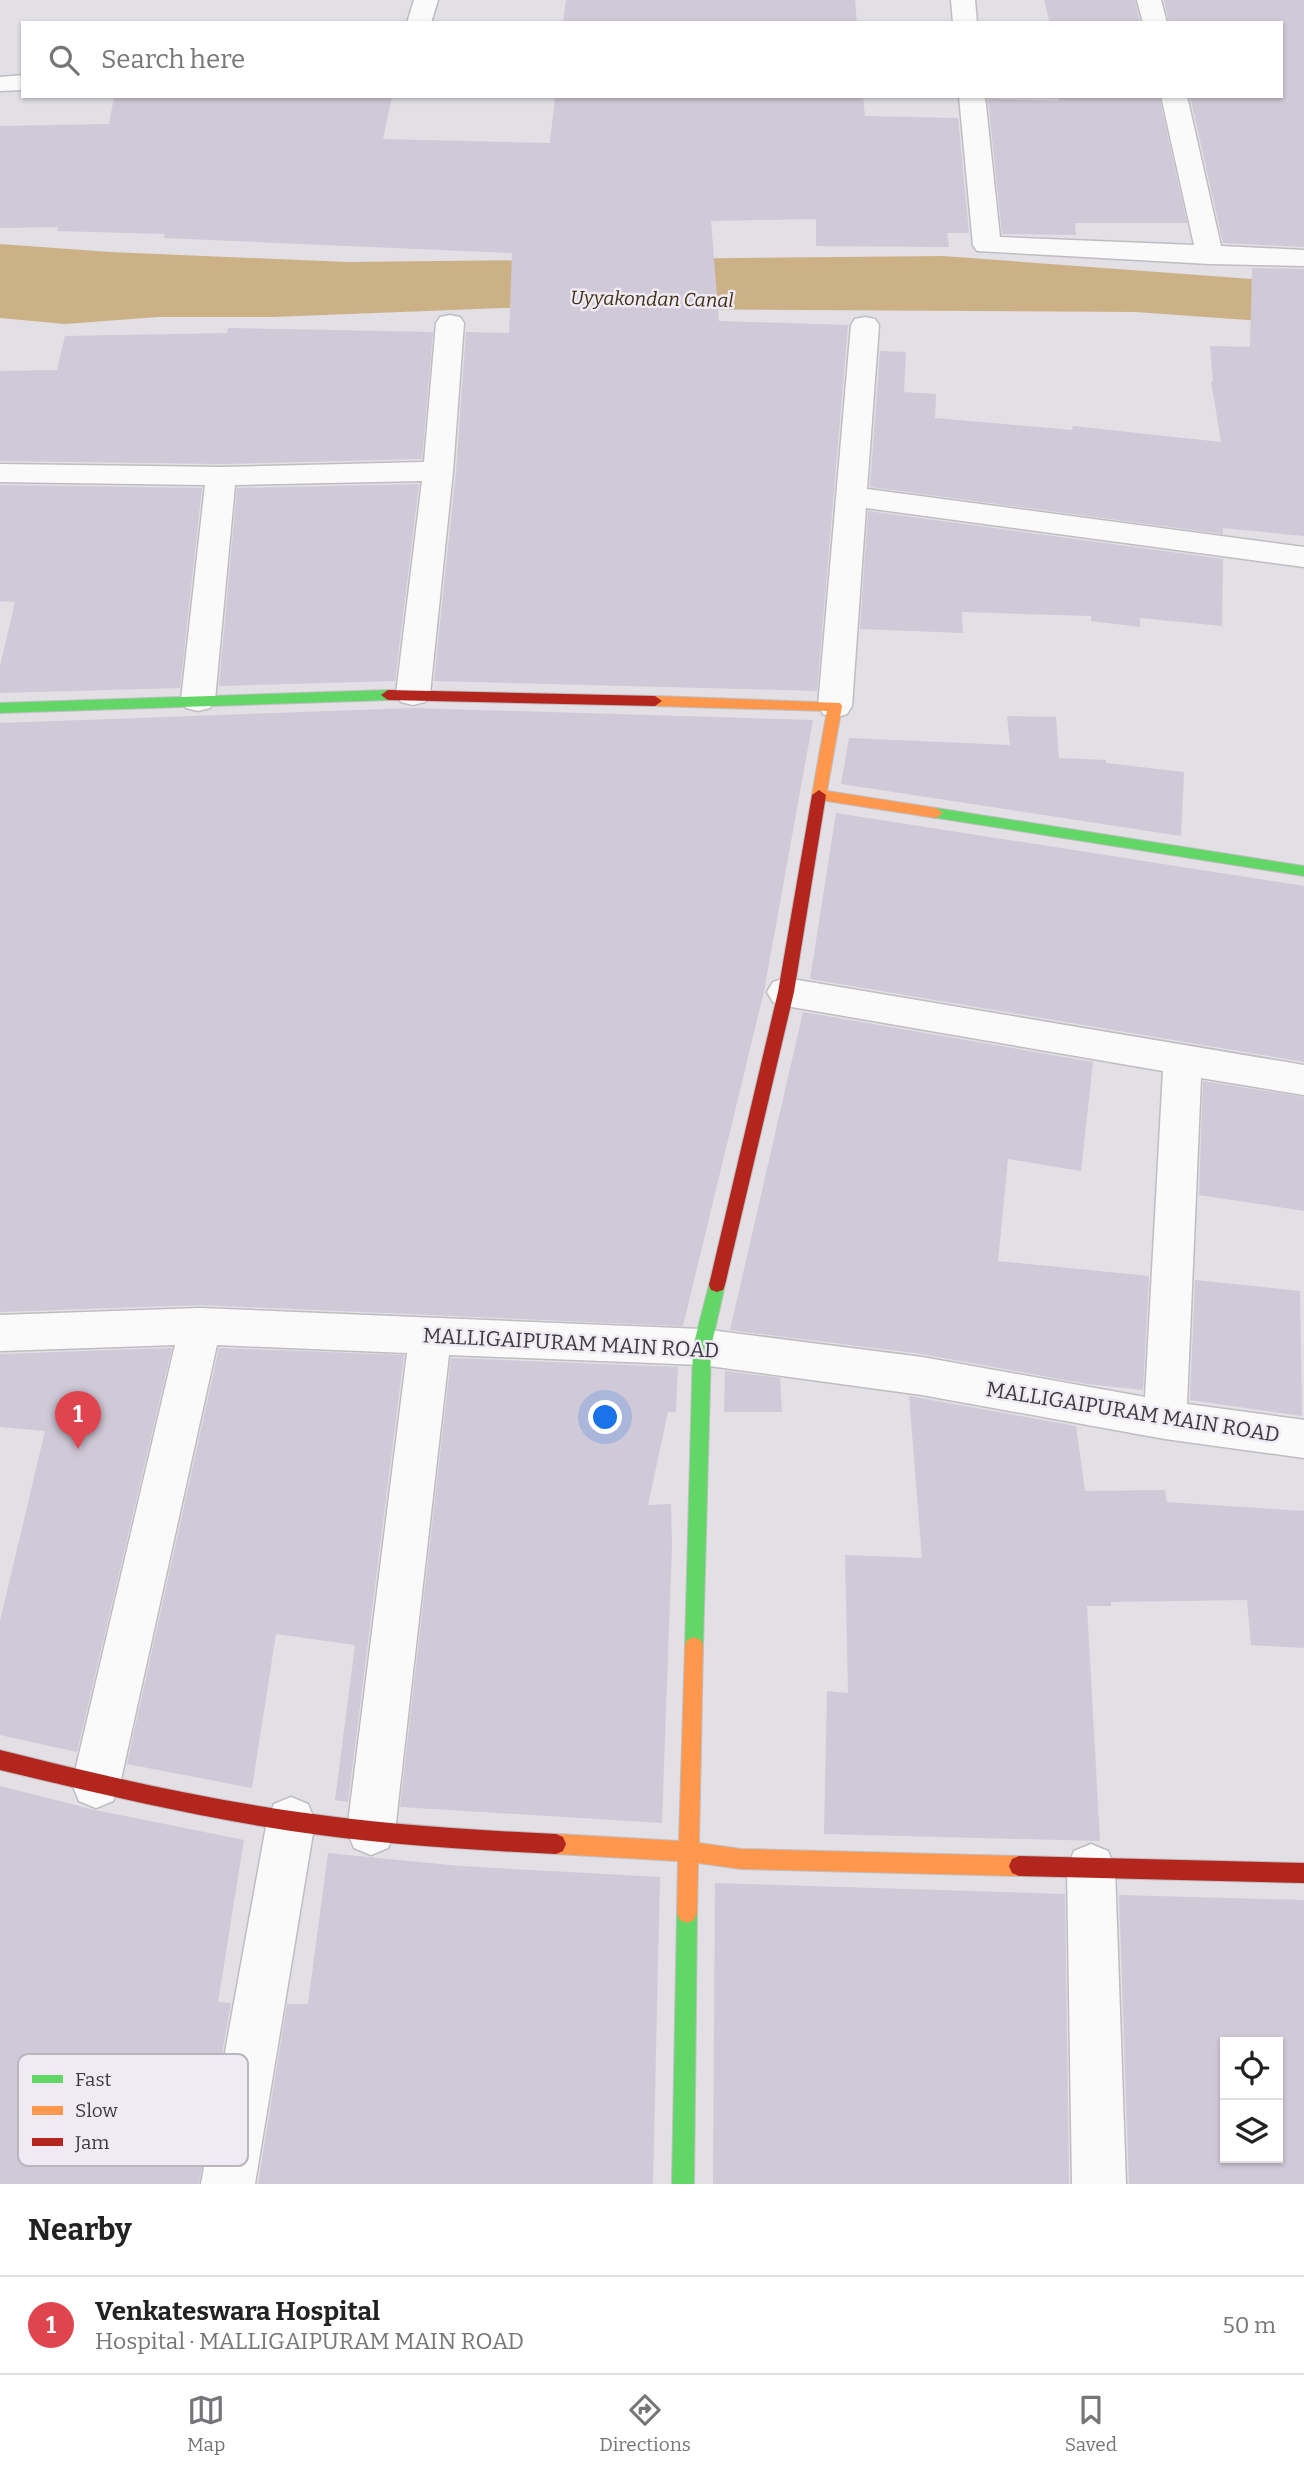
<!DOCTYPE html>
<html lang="en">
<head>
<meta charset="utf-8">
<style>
	:root { --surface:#fff; --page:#f2f2f2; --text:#222; --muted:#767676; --line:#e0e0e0; --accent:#777479 }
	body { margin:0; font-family:Bitter,serif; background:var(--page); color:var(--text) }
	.controls { position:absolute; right:21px; bottom:21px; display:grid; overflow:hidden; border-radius:0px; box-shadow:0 2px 5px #0004 }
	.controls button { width:63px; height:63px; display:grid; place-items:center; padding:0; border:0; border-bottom:2px solid var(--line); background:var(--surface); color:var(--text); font:35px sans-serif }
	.you { position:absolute; left:606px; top:1418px; width:24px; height:24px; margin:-18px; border:5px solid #fff; border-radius:50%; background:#1a73e8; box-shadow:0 0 0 10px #1a73e833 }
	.badge { display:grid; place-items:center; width:46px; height:46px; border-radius:50%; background:var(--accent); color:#fff; font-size:23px; font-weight:700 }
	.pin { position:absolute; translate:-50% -58px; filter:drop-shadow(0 2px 4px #0008) }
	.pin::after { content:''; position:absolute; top:37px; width:24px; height:21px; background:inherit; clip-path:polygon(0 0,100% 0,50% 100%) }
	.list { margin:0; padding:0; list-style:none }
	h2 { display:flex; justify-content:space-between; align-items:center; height:91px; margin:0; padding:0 28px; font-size:30px }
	h2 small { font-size:23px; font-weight:400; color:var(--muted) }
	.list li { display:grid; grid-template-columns:46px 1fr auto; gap:21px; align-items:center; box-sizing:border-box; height:98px; padding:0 28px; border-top:2px solid var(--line) }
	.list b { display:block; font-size:26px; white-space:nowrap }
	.list p { margin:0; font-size:23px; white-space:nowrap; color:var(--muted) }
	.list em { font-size:23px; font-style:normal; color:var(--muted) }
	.icon { flex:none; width:38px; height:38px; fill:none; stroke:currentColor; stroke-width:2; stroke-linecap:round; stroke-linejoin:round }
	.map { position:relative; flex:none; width:1304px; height:2184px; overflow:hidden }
	.search { position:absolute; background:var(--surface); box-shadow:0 2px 5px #0004; left:21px; right:21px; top:21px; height:77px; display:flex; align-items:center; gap:18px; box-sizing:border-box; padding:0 24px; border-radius:0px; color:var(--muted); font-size:26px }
	.sheet { height:189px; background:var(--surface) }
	nav { display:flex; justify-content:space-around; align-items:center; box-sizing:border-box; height:98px; border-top:2px solid var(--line); background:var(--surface); font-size:19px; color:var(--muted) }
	nav a { display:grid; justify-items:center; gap:4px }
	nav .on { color:var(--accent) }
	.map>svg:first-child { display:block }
	.water { fill:#ccb187 }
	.building { fill:#d0c9d7; fill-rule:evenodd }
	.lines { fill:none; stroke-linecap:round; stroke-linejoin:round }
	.street-casing { stroke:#c0bdc2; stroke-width:3 }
	.fast-casing { stroke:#c0bdc2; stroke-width:2 }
	.slow-casing { stroke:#c0bdc2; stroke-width:2 }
	.jam-casing { stroke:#c0bdc2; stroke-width:2 }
	.street { fill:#fbfafb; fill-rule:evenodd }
	.fast { fill:#63d668; fill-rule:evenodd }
	.slow { fill:#ff974d; fill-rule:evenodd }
	.jam { fill:#b3261e; fill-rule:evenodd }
	.labels { text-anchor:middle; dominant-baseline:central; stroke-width:5; stroke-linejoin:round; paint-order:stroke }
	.far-water-label { font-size:19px; font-style:italic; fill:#3f2f12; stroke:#efeaf4 }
	.street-label { font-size:21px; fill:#3d3b3f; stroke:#efeaf4 }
	.key { fill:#efeaf4; stroke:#bab6be; stroke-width:2 }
	.key-label { font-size:19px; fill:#3d3b3f }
</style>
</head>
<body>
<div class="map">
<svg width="1304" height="2184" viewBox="0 0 1304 2184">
	<rect width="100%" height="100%" fill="#e2dfe5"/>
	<path class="water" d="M 0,244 L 110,252 L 347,262 L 943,256 L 1304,283 L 1304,324 L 1136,312 L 503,308 L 272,317 L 158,317 L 65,324 L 0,318 Z"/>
	<path class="building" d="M 566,0 L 855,0 L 857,23 L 563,23 Z
		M 1044,0 L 1135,0 L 1140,23 L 1050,23 Z
		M 1164,0 L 1304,0 L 1304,247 L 1223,243 L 1190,96 L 1281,96 L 1281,23 L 1169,23 Z
		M 392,96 L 383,139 L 550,143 L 555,96 L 863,96 L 865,116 L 958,118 L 969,233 L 947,233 L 949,247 L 816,246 L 816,219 L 711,221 L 719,321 L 848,325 L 817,691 L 434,681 L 456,471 L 466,332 L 509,333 L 512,253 L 164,238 L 165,234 L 57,231 L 58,227 L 0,228 L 0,126 L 109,124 L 114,97 Z
		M 1058,96 L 1159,96 L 1187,223 L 1075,223 L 1076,235 L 1002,234 L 988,99 L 1059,101 Z
		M 1252,268 L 1304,269 L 1304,536 L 1223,528 L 1223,534 L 870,487 L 880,351 L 906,352 L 904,392 L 936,394 L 935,418 L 1072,430 L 1073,426 L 1221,442 L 1211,381 L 1213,381 L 1210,346 L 1250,347 Z
		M 228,328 L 433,332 L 422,459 L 221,464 L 0,461 L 0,371 L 57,370 L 65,336 L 227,333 Z
		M 419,484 L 395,681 L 219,686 L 237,488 Z
		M 0,485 L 202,488 L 180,688 L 0,693 L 0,666 L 15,602 L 0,601 Z
		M 868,511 L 1223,559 L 1222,626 L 1140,618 L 1140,627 L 1091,621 L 1091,616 L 962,612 L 963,633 L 860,629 Z
		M 413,708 L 813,720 L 764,991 L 683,1326 L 200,1305 L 0,1312 L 0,723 Z
		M 1007,716 L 1056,717 L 1059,758 L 1106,760 L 1106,763 L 1184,772 L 1181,836 L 841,784 L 849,738 L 1010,745 Z
		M 836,813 L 1304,886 L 1304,1062 L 810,979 Z
		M 803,1012 L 1093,1062 L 1081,1171 L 1008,1159 L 998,1261 L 1149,1276 L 1143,1390 L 1087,1384 L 922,1354 L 730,1330 Z
		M 1203,1081 L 1304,1097 L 1304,1211 L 1199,1195 Z
		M 1195,1280 L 1300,1291 L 1302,1416 L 1190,1400 Z
		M 172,1348 L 77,1752 L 0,1735 L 0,1621 L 45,1431 L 0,1427 L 0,1354 Z
		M 219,1348 L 404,1355 L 348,1802 L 335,1800 L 355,1645 L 276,1634 L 252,1788 L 127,1764 Z
		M 451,1358 L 678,1367 L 676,1412 L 668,1412 L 648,1505 L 671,1504 L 672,1544 L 662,1823 L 400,1807 Z
		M 725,1371 L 780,1378 L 782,1412 L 724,1412 Z
		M 909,1396 L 1076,1426 L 1085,1491 L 1165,1490 L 1167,1502 L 1304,1511 L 1304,1648 L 1251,1645 L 1247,1600 L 1111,1602 L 1111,1606 L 1087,1606 L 1100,1841 L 824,1834 L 827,1691 L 848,1693 L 845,1555 L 922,1558 Z
		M 0,1786 L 95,1810 L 244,1840 L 218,2002 L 231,2003 L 199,2184 L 0,2184 Z
		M 328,1853 L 460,1866 L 660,1877 L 653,2184 L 258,2184 L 287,2004 L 308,2004 Z
		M 715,1883 L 1065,1894 L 1069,2184 L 713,2184 Z
		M 1119,1895 L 1304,1900 L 1304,2184 L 1129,2184 ZM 1225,2042 L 1278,2042 L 1278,2158 L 1225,2158 Z"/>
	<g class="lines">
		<g class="street-casing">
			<path id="street" d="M 414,0 L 438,0 L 431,23 L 407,23 Z
				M 951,0 L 975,0 L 977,23 L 953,23 Z
				M 1137,0 L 1161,0 L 1167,23 L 1143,23 Z
				M 23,75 L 23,90 L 0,91 L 0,77 Z
				M 959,96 L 985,96 L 1000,237 L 1194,245 L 1161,96 L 1187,96 L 1221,246 L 1304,250 L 1304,266 L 1210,264 L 977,251 L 973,245 Z
				M 450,315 L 460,317 L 464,323 L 453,471 L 430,694 L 425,702 L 413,705 L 401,702 L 396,694 L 422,481 L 235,485 L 215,700 L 210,708 L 198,711 L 186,708 L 181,700 L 205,485 L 0,482 L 0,464 L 221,467 L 424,462 L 436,323 L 440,317 Z
				M 865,317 L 875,319 L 879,325 L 867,489 L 1304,547 L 1304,567 L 866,508 L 852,706 L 847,714 L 835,718 L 823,714 L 818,706 L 851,325 L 855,319 Z
				M 786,978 L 1304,1065 L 1304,1095 L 1201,1078 L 1187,1404 L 1304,1420 L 1304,1458 L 1165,1439 L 922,1395 L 702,1365 L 449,1355 L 395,1831 L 388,1848 L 371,1855 L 354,1848 L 347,1831 L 407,1353 L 217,1345 L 120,1784 L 113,1801 L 96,1808 L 79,1801 L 72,1784 L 175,1345 L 0,1351 L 0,1315 L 200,1308 L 702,1329 L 922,1357 L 1145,1397 L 1163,1071 L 786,1006 L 773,1002 L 767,992 L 773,982 Z
				M 291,1797 L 308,1804 L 315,1821 L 255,2184 L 201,2184 L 267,1821 L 274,1804 Z
				M 1091,1844 L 1108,1851 L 1115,1868 L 1126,2184 L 1072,2184 L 1067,1868 L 1074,1851 Z"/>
		</g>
		<g class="fast-casing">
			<path id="fast" d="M 388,690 L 395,695 L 388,700 L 0,713 L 0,703 Z
				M 936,808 L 1304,866 L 1304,876 L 931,817 L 929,813 L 931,809 Z
				M 717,1278 L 723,1280 L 725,1285 L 711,1347 L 703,1646 L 701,1652 L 694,1655 L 687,1652 L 685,1646 L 693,1347 L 709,1285 L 711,1280 Z
				M 687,1903 L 694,1906 L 697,1913 L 694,2184 L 672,2184 L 677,1913 L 680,1906 Z"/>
		</g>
		<g class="slow-casing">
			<path id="slow" d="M 655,696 L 840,703 L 842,706 L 827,791 L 936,808 L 943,813 L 936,818 L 814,799 L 812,795 L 827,711 L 655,706 L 648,701 Z
				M 694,1637 L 701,1640 L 703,1646 L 699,1843 L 741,1849 L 1019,1856 L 1026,1859 L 1029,1866 L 1026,1873 L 1019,1876 L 741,1869 L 698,1863 L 697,1913 L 694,1920 L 687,1923 L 680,1920 L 677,1913 L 678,1861 L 556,1854 L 549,1851 L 546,1844 L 549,1837 L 556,1834 L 679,1841 L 685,1646 L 687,1640 Z"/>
		</g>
		<g class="jam-casing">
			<path id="jam" d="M 388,690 L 655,696 L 662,701 L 655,706 L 388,700 L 381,695 Z
				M 819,790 L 826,795 L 794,992 L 725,1285 L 723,1290 L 717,1292 L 711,1290 L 709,1285 L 778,992 L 812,795 Z
				M 0,1750 C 96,1774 193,1797 291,1811 C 379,1824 468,1830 556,1834 L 563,1837 L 566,1844 L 563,1851 L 556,1854 C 468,1850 379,1844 291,1831 C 193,1816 96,1793 0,1770 Z
				M 1019,1856 L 1304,1863 L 1304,1883 L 1019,1876 L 1012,1873 L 1009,1866 L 1012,1859 Z"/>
		</g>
		<use href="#street" class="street"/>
		<use href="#fast" class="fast"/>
		<use href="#slow" class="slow"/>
		<use href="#jam" class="jam"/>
	</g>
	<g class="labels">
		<g class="far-water-label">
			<text transform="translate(652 299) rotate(1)">Uyyakondan Canal</text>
		</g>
		<g class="street-label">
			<text transform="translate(571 1343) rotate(3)">MALLIGAIPURAM MAIN ROAD</text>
			<text transform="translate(1133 1412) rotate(9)">MALLIGAIPURAM MAIN ROAD</text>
		</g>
	</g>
	<rect x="18" y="2054" width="230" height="112" rx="10" class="key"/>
	<rect x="32" y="2075" width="31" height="8" fill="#63d668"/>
	<rect x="32" y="2106" width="31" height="9" fill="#ff974d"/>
	<rect x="32" y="2138" width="31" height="8" fill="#b3261e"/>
	<g class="key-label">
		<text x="75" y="2086">Fast</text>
		<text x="75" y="2117">Slow</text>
		<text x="75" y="2149">Jam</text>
	</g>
</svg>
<div class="controls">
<button><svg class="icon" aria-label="locate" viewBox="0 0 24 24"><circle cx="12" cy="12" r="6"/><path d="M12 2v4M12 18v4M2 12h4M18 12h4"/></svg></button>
<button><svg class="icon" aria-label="layers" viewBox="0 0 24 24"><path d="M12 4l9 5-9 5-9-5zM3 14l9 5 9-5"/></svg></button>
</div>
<div class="you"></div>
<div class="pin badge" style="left:78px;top:1449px;background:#e0444e">1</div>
<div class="search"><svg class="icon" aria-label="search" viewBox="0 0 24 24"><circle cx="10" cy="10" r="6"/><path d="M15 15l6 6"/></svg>Search here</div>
</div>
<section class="sheet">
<h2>Nearby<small></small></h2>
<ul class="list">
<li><span class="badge" style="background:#e0444e">1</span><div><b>Venkateswara Hospital</b><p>Hospital · MALLIGAIPURAM MAIN ROAD</p></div><em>50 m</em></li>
</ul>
</section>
<nav>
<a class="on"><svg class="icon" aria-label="map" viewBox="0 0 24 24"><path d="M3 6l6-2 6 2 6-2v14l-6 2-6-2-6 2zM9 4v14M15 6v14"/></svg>Map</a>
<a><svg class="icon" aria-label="directions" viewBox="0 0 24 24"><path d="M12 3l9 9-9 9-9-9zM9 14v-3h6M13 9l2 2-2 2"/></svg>Directions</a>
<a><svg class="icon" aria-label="saved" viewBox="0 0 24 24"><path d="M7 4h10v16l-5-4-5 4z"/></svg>Saved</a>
</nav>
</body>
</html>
